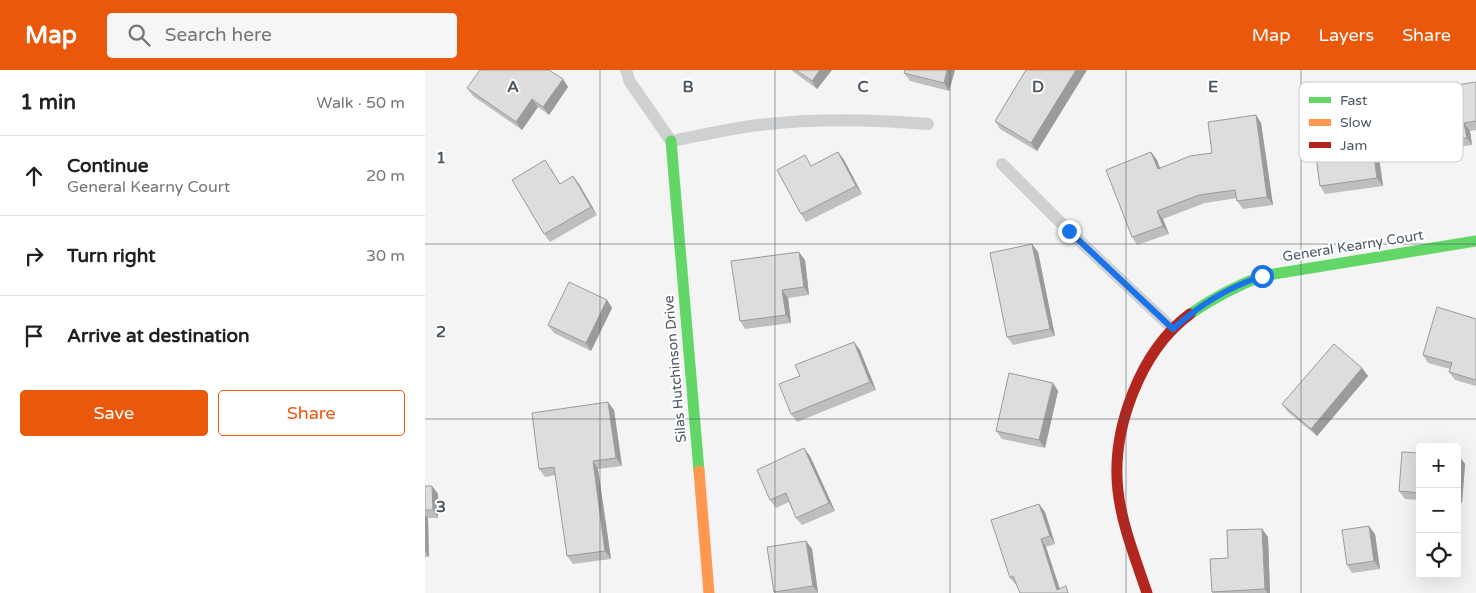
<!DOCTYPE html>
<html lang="en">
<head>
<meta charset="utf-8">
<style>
	:root { --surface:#fff; --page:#f6f6f6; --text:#202124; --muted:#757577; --line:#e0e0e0; --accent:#ea580c }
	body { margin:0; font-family:"Varela Round",sans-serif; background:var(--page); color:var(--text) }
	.controls { position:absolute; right:15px; bottom:15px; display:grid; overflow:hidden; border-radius:5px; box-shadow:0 5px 20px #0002 }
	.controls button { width:45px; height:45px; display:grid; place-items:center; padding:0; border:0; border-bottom:1px solid var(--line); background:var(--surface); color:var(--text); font:25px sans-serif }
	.stop { position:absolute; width:15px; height:15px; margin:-11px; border:4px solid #1a73e8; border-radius:50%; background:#fff }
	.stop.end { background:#1a73e8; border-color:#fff; box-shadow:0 1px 5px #0008 }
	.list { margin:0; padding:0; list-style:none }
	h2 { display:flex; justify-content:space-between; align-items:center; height:65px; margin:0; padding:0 20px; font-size:21px }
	h2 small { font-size:16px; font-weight:400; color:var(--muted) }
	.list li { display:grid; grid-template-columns:32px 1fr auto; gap:15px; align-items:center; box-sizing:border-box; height:80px; padding:0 20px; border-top:1px solid var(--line) }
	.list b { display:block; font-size:19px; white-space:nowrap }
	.list p { margin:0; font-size:16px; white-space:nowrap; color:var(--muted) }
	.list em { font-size:16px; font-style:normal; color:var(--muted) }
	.actions { display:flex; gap:10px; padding:15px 20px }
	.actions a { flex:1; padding:11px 0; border:1px solid var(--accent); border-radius:5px; text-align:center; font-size:18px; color:var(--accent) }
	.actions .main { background:var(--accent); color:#fff }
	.icon { flex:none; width:28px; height:28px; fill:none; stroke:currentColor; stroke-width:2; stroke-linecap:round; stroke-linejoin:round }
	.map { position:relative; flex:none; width:1051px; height:523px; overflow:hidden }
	header { display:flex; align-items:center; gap:30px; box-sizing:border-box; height:70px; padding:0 25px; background:var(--accent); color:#fff }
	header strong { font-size:24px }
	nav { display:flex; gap:28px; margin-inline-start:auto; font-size:18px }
	.search { width:350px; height:45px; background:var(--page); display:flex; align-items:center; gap:12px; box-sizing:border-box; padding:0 18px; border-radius:5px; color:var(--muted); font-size:19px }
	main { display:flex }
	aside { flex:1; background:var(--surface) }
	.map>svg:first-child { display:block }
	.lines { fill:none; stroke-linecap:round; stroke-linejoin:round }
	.lane { stroke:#ced0d2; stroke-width:12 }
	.fast { stroke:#63d668; stroke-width:11 }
	.slow { stroke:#ff974d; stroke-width:11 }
	.jam { stroke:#b3261e; stroke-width:11 }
	.wall { fill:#bebebf }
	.shaded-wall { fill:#9b9b9b }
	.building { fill:#ddddde; stroke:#9b9b9b }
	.route { stroke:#1a73e8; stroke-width:6 }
	.grid { fill:none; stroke:#4a5661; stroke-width:1; stroke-opacity:0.55 }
	.labels { text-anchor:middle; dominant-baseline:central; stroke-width:4; stroke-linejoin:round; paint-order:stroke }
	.street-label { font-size:14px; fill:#4a5661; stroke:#fff }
	.key { fill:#fff; stroke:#c9ccd0; stroke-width:1 }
	.key-label { font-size:14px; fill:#4a5661 }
	.grid-label { font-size:16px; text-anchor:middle; font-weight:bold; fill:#4a5661; stroke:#fff; stroke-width:4; stroke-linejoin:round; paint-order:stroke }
</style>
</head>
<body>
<header>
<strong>Map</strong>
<div class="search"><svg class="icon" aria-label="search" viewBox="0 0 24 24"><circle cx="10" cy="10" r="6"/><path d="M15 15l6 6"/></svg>Search here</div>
<nav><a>Map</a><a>Layers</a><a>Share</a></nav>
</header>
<main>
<aside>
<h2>1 min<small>Walk · 50 m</small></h2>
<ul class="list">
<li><svg class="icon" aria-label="ahead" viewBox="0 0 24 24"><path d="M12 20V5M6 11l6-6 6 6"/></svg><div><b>Continue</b><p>General Kearny Court</p></div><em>20 m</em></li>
<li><svg class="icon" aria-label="right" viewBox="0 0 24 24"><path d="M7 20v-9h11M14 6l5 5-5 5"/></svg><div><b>Turn right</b></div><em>30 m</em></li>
<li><svg class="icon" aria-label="arrive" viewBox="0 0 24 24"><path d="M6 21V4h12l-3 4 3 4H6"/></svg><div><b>Arrive at destination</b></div></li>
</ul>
<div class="actions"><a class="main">Save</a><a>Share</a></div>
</aside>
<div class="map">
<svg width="1051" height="523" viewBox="0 0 1051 523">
	<rect width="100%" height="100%" fill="#f4f4f4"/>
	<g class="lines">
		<path class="lane" d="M 201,0 L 205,12 L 246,71 C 272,66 299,60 326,56 C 384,48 444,49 503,54
			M 577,94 L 644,161 L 748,259"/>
		<path class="fast" d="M 246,71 L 274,401
			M 765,244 C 788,228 811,216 837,206 L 1051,171"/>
		<path class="slow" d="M 274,401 L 284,523"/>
		<path class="jam" d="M 722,523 C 711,490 697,456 693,421 C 686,360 715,281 765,244"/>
	</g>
	<path class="wall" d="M 366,0 L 407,0 L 392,19 Z
		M 530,0 L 524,21 L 485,11 L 479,3 Z
		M 601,0 L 662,0 L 612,81 L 575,59 L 570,51 Z
		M 138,9 L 143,17 L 124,45 L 113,37 L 97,60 L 48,26 L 42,18 Z
		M 1051,12 L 1051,60 L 1045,61 L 1047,75 L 1012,80 L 1006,73 Z
		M 831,45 L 836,53 L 848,135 L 818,139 L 812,131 L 812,128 L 780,133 L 738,149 L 744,164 L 712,175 L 707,167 L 726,82 L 732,90 L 735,98 L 787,83 Z
		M 946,65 L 952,73 L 958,116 L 900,124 L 895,116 Z
		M 413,82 L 419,90 L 437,124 L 381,152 L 376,144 Z
		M 126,98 L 135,114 L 154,114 L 172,145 L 125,172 L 119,164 Z
		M 613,182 L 630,266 L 588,275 L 582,267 Z
		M 380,190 L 384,225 L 363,228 L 366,253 L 320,259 L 315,251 Z
		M 182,230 L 187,238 L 166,281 L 129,263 L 123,255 Z
		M 1051,249 L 1051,316 L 1030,310 L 1024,302 L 1025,299 L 1003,293 L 998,285 Z
		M 429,272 L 435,280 L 451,320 L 372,352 L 366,344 L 375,306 Z
		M 937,298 L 943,306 L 892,366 L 863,342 L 857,334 Z
		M 628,313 L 633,321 L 620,378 L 577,369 L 571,361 Z
		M 189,340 L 197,396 L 173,399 L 186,489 L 148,494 L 142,486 L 131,405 L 120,407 L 114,399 Z
		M 995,383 L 995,430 L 980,429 L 974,421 Z
		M 385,386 L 410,441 L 377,455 L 371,448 L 364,432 L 351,438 L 345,430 Z
		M 1032,386 L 1034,386 L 1040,394 L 1037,433 L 1032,433 Z
		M 0,416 L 7,416 L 13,424 L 13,448 L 3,448 L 4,487 L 0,487 Z
		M 614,434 L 620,442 L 630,474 L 621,477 L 635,519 L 645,523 L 591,515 L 585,508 Z
		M 837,459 L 843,467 L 845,523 L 788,523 L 787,522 Z
		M 950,464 L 955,499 L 927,503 L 922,495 Z
		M 381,471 L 387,479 L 393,523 L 350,523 L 349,522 Z"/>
	<path class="shaded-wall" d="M 395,0 L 407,0 L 392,19 L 387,11 Z
		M 522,0 L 530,0 L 524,21 L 519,13 Z
		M 651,0 L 662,0 L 612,81 L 606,73 Z
		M 138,9 L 143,17 L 124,45 L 118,37 Z
		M 107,29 L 113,37 L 97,60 L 91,52 Z
		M 831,45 L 836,53 L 848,135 L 842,127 Z
		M 1039,53 L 1045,61 L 1047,75 L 1042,68 Z
		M 946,65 L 952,73 L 958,116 L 952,108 Z
		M 413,82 L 419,90 L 437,124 L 431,116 Z
		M 726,82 L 732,90 L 738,107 L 733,99 Z
		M 148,106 L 154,114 L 172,145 L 166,137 Z
		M 732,141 L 738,149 L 744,164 L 738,156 Z
		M 607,174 L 613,182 L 630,266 L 625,259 Z
		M 374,182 L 380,190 L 384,225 L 379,217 Z
		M 357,220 L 363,228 L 366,253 L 361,245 Z
		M 182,230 L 187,238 L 166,281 L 161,273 Z
		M 429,272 L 435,280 L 451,320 L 445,312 Z
		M 937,298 L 943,306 L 892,366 L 886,359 Z
		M 628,313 L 633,321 L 620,378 L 614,370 Z
		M 183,332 L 189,340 L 197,396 L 191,388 Z
		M 379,378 L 385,386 L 410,441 L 404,433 Z
		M 1034,386 L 1040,394 L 1037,433 L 1032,427 L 1032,413 Z
		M 168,391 L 173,399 L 186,489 L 180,481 Z
		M 7,416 L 13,424 L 13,448 L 8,440 Z
		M 614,434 L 620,442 L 630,474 L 625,466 Z
		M 0,444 L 3,448 L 4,487 L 0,481 Z
		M 944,456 L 950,464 L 955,499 L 949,491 Z
		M 837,459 L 843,467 L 845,523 L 842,523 L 840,519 Z
		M 616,469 L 621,477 L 636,523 L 632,520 Z
		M 381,471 L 387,479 L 393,523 L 388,516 Z"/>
	<path class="building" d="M 55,0 L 124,0 L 138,9 L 118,37 L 107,29 L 91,52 L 42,18 Z
		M 371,0 L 395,0 L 387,11 Z
		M 480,0 L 522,0 L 519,13 L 479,3 Z
		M 601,0 L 651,0 L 606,73 L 570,51 Z
		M 1051,12 L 1051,51 L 1039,53 L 1042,68 L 1006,73 L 999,20 Z
		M 831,45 L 842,127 L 812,131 L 810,120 L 774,125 L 732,141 L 738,156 L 707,167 L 681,100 L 726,82 L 733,99 L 765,86 L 787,83 L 783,52 Z
		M 946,65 L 952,108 L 895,116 L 889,73 Z
		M 413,82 L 431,116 L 376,144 L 352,100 L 380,85 L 386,96 Z
		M 120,90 L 135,114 L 148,106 L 166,137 L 119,164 L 87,110 Z
		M 607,174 L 625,259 L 582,267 L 565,183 Z
		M 374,182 L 379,217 L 357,220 L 361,245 L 315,251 L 306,191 Z
		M 144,212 L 182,230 L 161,273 L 123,255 Z
		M 1012,237 L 1051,249 L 1051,310 L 1024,302 L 1027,293 L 998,285 Z
		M 429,272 L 445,312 L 366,344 L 354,314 L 375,306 L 370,295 Z
		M 909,274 L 937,298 L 886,359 L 857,334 Z
		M 584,303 L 628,313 L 614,370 L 571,361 Z
		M 183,332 L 191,388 L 168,391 L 180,481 L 142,486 L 129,397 L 114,399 L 107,343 Z
		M 379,378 L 404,433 L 371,448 L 361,423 L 345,430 L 332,400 Z
		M 977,382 L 995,383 L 995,423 L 974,421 Z
		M 1032,386 L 1034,386 L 1032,413 Z
		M 0,416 L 7,416 L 8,440 L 0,440 Z
		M 614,434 L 625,466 L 616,469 L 632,520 L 641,516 L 643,523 L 595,523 L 588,506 L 585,508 L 566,450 Z
		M 944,456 L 949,491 L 922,495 L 917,460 Z
		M 837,459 L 840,519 L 787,522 L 785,489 L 803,488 L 802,460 Z
		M 381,471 L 388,516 L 349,522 L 342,477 Z"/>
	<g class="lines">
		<path class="route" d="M 644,161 L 748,259 C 775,234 802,218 837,206"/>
	</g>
	<path class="grid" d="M 175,0 L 175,523M 350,0 L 350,523M 525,0 L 525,523M 701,0 L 701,523M 876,0 L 876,523M 0,174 L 1051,174M 0,349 L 1051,349"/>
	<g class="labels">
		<g class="street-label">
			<text transform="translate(928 176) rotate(-9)">General Kearny Court</text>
			<text transform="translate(250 299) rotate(-95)">Silas Hutchinson Drive</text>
		</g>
	</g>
	<rect x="874" y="12" width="164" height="80" rx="8" class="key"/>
	<rect x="884" y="27" width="22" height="6" fill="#63d668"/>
	<rect x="884" y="49" width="22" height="7" fill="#ff974d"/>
	<rect x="884" y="72" width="22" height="6" fill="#b3261e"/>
	<g class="key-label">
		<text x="915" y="35">Fast</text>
		<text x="915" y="57">Slow</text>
		<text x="915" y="80">Jam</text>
	</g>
	<g class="grid-label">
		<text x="88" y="22">A</text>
		<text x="263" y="22">B</text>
		<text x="438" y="22">C</text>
		<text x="613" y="22">D</text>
		<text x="788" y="22">E</text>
		<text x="16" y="93">1</text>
		<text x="16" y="267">2</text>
		<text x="16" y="442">3</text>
	</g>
</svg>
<div class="controls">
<button>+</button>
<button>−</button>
<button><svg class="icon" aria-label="locate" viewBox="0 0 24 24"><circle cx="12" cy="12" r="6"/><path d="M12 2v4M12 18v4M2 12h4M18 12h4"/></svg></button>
</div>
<div class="stop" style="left:837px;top:206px"></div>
<div class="stop end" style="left:644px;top:161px"></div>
</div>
</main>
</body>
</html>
